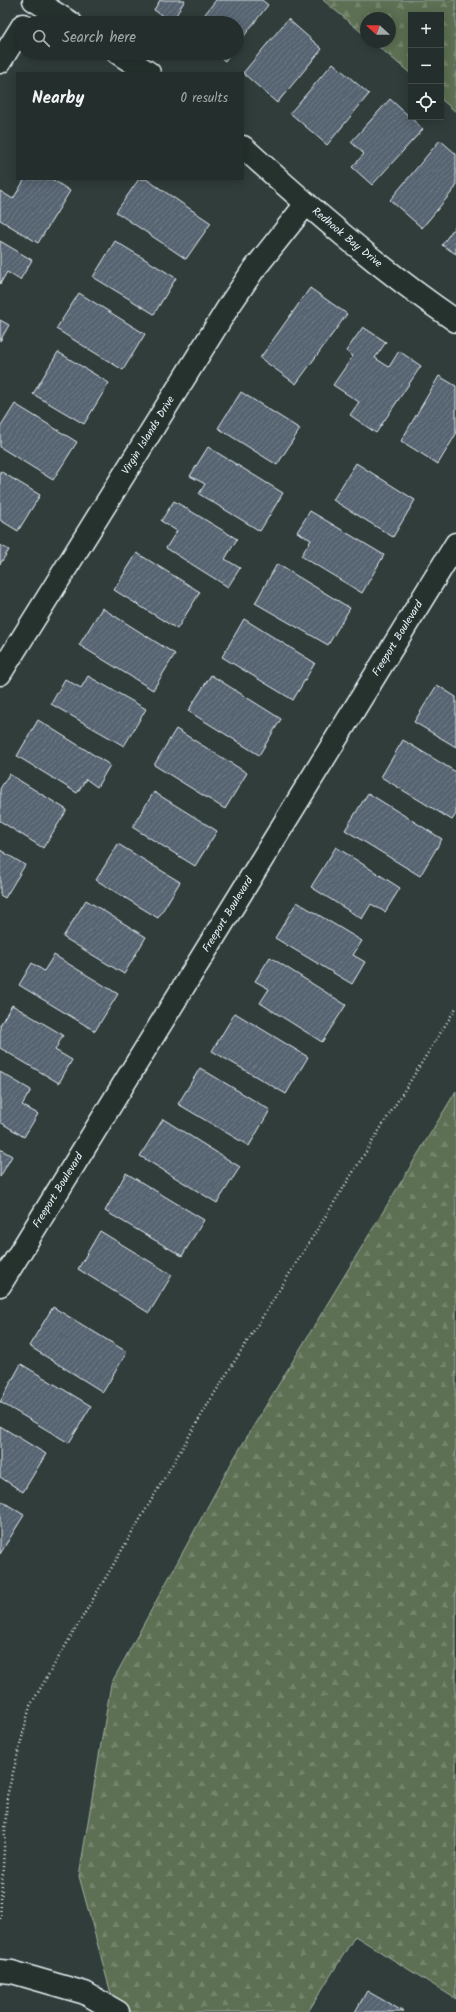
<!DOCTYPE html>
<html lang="en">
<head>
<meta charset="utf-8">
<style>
	:root { --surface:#242e2c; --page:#303a38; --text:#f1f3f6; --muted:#a3a8a9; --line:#414a48 }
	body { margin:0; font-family:Kalam,sans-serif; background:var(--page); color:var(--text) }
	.controls { position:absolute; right:12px; top:12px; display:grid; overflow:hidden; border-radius:0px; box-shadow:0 2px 10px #0003 }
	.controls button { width:36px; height:36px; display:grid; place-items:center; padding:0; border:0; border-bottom:1px solid var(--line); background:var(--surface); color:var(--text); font:20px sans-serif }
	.compass { position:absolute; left:360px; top:12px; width:36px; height:36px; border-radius:50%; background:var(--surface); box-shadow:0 2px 10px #0003; rotate:291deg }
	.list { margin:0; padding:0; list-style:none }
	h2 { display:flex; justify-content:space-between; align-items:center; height:52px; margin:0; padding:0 16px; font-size:17px }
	h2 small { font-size:13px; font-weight:400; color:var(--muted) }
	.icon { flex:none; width:22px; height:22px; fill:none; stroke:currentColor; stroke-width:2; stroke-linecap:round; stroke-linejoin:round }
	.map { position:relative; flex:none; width:456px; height:2012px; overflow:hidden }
	.search { position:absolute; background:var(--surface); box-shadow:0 2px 10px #0003; left:16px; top:16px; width:228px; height:44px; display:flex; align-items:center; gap:10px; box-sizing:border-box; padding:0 14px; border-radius:22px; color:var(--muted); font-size:15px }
	.panel { position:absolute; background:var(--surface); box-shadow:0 2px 10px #0003; left:16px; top:72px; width:228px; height:108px; border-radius:0px }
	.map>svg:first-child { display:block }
	.forest { fill:url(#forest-firs); stroke:#a2b0a5 }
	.building { fill:url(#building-hatch); stroke:#e8f1f8 }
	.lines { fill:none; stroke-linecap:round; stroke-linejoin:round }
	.minor-casing { stroke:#e8f1f8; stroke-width:25 }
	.path { stroke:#e8f1f8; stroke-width:2.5; stroke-dasharray:1 3; stroke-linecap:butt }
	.minor { stroke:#26332d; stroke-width:22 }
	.labels { text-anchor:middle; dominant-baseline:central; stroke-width:3.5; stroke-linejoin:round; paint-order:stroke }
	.street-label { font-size:11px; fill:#e8f1f8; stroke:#26332d }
</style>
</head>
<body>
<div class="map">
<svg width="456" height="2012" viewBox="0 0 456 2012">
	<defs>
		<pattern id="forest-firs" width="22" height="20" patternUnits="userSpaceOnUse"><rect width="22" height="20" fill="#5d7052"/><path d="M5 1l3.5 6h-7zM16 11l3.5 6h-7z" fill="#74856c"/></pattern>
		<pattern id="building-hatch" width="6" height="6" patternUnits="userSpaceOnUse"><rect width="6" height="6" fill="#576471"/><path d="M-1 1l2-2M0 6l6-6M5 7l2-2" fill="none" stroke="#6f7b86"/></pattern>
	</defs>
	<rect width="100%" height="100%" fill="#303d3b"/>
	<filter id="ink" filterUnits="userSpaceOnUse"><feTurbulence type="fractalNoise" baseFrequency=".025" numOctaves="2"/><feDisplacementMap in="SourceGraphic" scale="8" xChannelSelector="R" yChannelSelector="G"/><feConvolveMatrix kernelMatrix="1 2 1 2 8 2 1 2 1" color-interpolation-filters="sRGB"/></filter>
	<g filter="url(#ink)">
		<path class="forest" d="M 323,0 L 456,0 L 456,112 L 441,99 L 441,15 L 411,15 L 411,74 L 373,42 L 390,42 L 390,18 L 366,18 L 366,36 Z
			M 456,1091 L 456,1999 L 355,1936 L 308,2012 L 116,2012 L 79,1876 L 111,1684 L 233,1460 Z"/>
		<path class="building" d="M 160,0 L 185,0 L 172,22 L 154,10 Z
			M 216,0 L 262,0 L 268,5 L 237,45 L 237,23 L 198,23 Z
			M 288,19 L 322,49 L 277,103 L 243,73 Z
			M 215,53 L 231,53 L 225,61 Z
			M 333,63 L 369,94 L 327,145 L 290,113 Z
			M 390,99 L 423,129 L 372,185 L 352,167 L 364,154 L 351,142 Z
			M 440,140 L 456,154 L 456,187 L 422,228 L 390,200 Z
			M 25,179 L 52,179 L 70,191 L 38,243 L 0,220 L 0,191 L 13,199 Z
			M 139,179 L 146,179 L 211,223 L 186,259 L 116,212 Z
			M 456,225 L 456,254 L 442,245 Z
			M 0,241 L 32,260 L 20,280 L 7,272 L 0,284 Z
			M 115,241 L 176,278 L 154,314 L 93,277 Z
			M 310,288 L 347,314 L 296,384 L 260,358 Z
			M 79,293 L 145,334 L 123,370 L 56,329 Z
			M 0,320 L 9,325 L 0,341 Z
			M 363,327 L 386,342 L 375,358 L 389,367 L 399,351 L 421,366 L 376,433 L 350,415 L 359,402 L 333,385 L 353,356 L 346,351 Z
			M 58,352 L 109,383 L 84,424 L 33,394 Z
			M 439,376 L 456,386 L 456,434 L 438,464 L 401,441 Z
			M 241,392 L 300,429 L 277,465 L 218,428 Z
			M 15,404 L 77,442 L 53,480 L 0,447 L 0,428 Z
			M 208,447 L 283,493 L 260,531 L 199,494 L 205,484 L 190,476 Z
			M 356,463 L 415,500 L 393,537 L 333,500 Z
			M 0,471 L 40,495 L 18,531 L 0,520 Z
			M 174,501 L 237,539 L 225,559 L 240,568 L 228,587 L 166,548 L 177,531 L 161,521 Z
			M 310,511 L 384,555 L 362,593 L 301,556 L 311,540 L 297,532 Z
			M 0,545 L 9,550 L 0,564 Z
			M 137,553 L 200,592 L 177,629 L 114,590 Z
			M 277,564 L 350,608 L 328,645 L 255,603 Z
			M 102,608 L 175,654 L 153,690 L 79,645 Z
			M 244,619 L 315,663 L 293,700 L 222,657 Z
			M 211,675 L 281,719 L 259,755 L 188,711 Z
			M 88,676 L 146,709 L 124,746 L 51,704 L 65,679 L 81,688 Z
			M 437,685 L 456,697 L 456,747 L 414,722 Z
			M 38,720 L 110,765 L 97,787 L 86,779 L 77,793 L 17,756 Z
			M 176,729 L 247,773 L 225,809 L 154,765 Z
			M 403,740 L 456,772 L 456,814 L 452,820 L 381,777 Z
			M 9,774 L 67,810 L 43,848 L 0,821 L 0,789 Z
			M 154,792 L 217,831 L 195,866 L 132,827 Z
			M 368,793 L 442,839 L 420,876 L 345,830 Z
			M 118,844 L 180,882 L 158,918 L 96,880 Z
			M 336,847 L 400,888 L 385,912 L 371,904 L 362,919 L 311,887 Z
			M 0,850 L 25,865 L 5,898 L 0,895 Z
			M 86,900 L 146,937 L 124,974 L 63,937 Z
			M 297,902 L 362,941 L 353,955 L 365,962 L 352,984 L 275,938 Z
			M 54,955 L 118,994 L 95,1031 L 19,985 L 32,963 L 44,971 Z
			M 270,957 L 346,1005 L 322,1042 L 260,1003 L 269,989 L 255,981 Z
			M 12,1005 L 63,1035 L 55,1050 L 72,1060 L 59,1083 L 0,1048 L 0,1025 Z
			M 235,1013 L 308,1057 L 286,1094 L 212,1051 Z
			M 200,1068 L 270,1110 L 249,1146 L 178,1104 Z
			M 0,1072 L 31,1090 L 22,1105 L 38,1114 L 24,1137 L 0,1122 Z
			M 163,1119 L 240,1167 L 217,1203 L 140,1156 Z
			M 0,1149 L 12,1156 L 0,1177 Z
			M 126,1173 L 204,1220 L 182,1256 L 105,1211 Z
			M 100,1231 L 172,1275 L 149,1313 L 78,1269 Z
			M 53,1307 L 127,1352 L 103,1392 L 29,1346 Z
			M 21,1364 L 91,1406 L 69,1443 L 0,1402 Z
			M 0,1426 L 46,1454 L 23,1492 L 0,1477 Z
			M 0,1500 L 24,1515 L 0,1554 Z
			M 367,1991 L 404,2012 L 355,2012 Z"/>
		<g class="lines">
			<g class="minor-casing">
				<g id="minor">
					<path d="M 34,0 L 71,23"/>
					<path d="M 118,53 L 149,73"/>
					<path d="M 0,62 L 23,25"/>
					<path id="s1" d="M 243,147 C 311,209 380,269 456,321"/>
					<path id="s2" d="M 0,674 L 229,306 L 252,272 L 306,204"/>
					<path id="s3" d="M 0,1285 L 456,544"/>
					<path d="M 0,1971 L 12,1972 L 85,1993 L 118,2012"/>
				</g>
			</g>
			<path class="path" d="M 0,1919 L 7,1796 L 30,1706 L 211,1399 L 456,1008"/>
			<use href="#minor" class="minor"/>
		</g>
	</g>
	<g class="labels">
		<g class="street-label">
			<text stroke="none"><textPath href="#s1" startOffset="138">Redhook Bay Drive</textPath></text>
			<text stroke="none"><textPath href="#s2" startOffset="281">Virgin Islands Drive</textPath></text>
			<text stroke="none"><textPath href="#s3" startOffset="759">Freeport Boulevard</textPath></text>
			<text stroke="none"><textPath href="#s3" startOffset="435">Freeport Boulevard</textPath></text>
			<text stroke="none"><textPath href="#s3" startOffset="111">Freeport Boulevard</textPath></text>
		</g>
	</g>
</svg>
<div class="controls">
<button>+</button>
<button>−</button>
<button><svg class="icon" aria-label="locate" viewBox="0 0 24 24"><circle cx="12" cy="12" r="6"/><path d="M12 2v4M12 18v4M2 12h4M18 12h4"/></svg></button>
</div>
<svg class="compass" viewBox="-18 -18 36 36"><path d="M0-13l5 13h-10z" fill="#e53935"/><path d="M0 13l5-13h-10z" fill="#a3a8a9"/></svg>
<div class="search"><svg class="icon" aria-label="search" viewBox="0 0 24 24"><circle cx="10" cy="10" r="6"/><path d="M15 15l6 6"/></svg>Search here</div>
<section class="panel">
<h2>Nearby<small>0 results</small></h2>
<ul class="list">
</ul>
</section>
</div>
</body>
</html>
